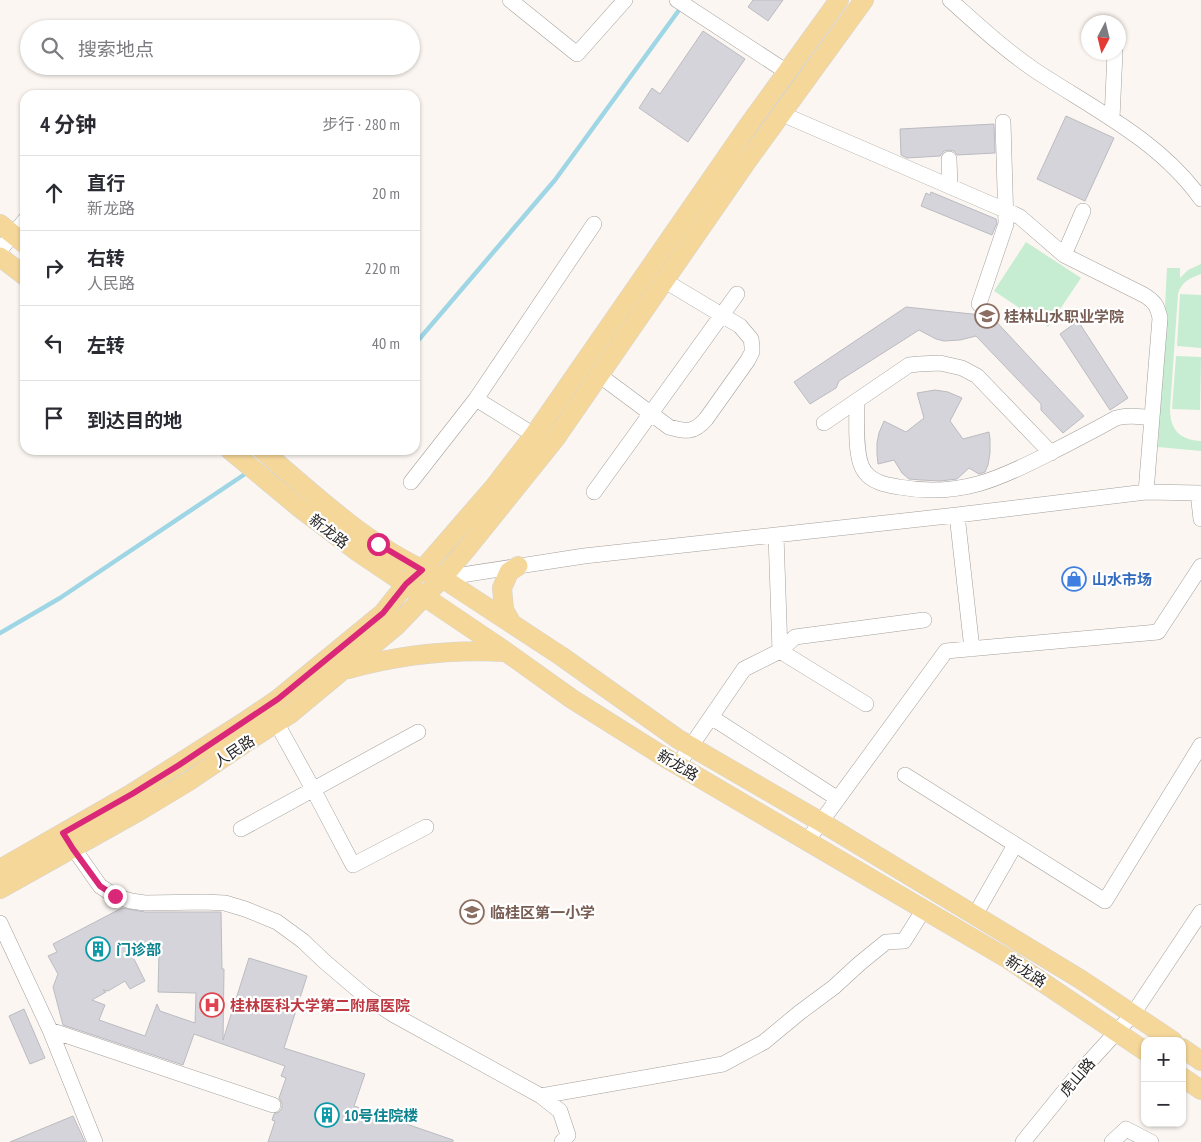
<!DOCTYPE html>
<html lang="zh">
<head>
<meta charset="utf-8">
<style>
	:root { --surface:#fff; --page:#f7f7f7; --text:#2b2b33; --muted:#7c7c81; --line:#e1e1e2 }
	body { margin:0; font-family:"PT Sans Narrow","Noto Sans SC",sans-serif; background:var(--page); color:var(--text) }
	.controls { position:absolute; right:15px; bottom:15px; display:grid; overflow:hidden; border-radius:10px; box-shadow:0 1px 4px #0004 }
	.controls button { width:45px; height:45px; display:grid; place-items:center; padding:0; border:0; border-bottom:1px solid var(--line); background:var(--surface); color:var(--text); font:25px sans-serif }
	.compass { position:absolute; left:1081px; top:15px; width:45px; height:45px; border-radius:50%; background:var(--surface); box-shadow:0 1px 4px #0004; rotate:187deg }
	.stop { position:absolute; width:15px; height:15px; margin:-11px; border:4px solid #db2777; border-radius:50%; background:#fff }
	.stop.end { background:#db2777; border-color:#fff; box-shadow:0 1px 5px #0008 }
	.list { margin:0; padding:0; list-style:none }
	h2 { display:flex; justify-content:space-between; align-items:center; height:65px; margin:0; padding:0 20px; font-size:21px }
	h2 small { font-size:16px; font-weight:400; color:var(--muted) }
	.list li { display:grid; grid-template-columns:32px 1fr auto; gap:15px; align-items:center; box-sizing:border-box; height:75px; padding:0 20px; border-top:1px solid var(--line) }
	.list b { display:block; font-size:19px; white-space:nowrap }
	.list p { margin:0; font-size:16px; white-space:nowrap; color:var(--muted) }
	.list em { font-size:16px; font-style:normal; color:var(--muted) }
	.icon { flex:none; width:28px; height:28px; fill:none; stroke:currentColor; stroke-width:2; stroke-linecap:round; stroke-linejoin:round }
	.map { position:relative; flex:none; width:1201px; height:1142px; overflow:hidden }
	.search { position:absolute; background:var(--surface); box-shadow:0 1px 4px #0004; left:20px; top:20px; width:400px; height:55px; display:flex; align-items:center; gap:12px; box-sizing:border-box; padding:0 18px; border-radius:28px; color:var(--muted); font-size:19px }
	.panel { position:absolute; background:var(--surface); box-shadow:0 1px 4px #0004; left:20px; top:90px; width:400px; height:365px; border-radius:15px }
	.map>svg:first-child { display:block }
	.green { fill:#c6edd1 }
	.lines { fill:none; stroke-linecap:round; stroke-linejoin:round }
	.stream { stroke:#9fd6e6; stroke-width:4.5 }
	.building { fill:#d4d4da; stroke:#bbbbc1; fill-rule:evenodd }
	.minor-casing { stroke:#a4a09c; stroke-width:16 }
	.major-casing { stroke:#d4d4d4; stroke-width:20 }
	.minor { stroke:#fff; stroke-width:15 }
	.major { stroke:#f5d79a; stroke-width:19 }
	.route { stroke:#db2777; stroke-width:6 }
	.labels { text-anchor:middle; dominant-baseline:central; stroke-width:4.5; stroke-linejoin:round; paint-order:stroke }
	.education-label { font-size:15px; font-weight:bold; fill:#785e54; stroke:#fff; text-anchor:start }
	.street-label { font-size:15px; fill:#292726; stroke:#fff }
	.shop-label { font-size:15px; font-weight:bold; fill:#366cbe; stroke:#fff; text-anchor:start }
	.culture-label { font-size:15px; font-weight:bold; fill:#0d838f; stroke:#fff; text-anchor:start }
	.health-label { font-size:15px; font-weight:bold; fill:#be3a42; stroke:#fff; text-anchor:start }
</style>
</head>
<body>
<div class="map">
<svg width="1201" height="1142" viewBox="0 0 1201 1142">
	<rect width="100%" height="100%" fill="#fbf6f1"/>
	<path class="green" d="M 1026,242 L 1081,278 L 1048,327 L 994,291 Z
		M 1201,264 L 1201,274 C 1190,278 1181,282 1178,294 L 1170,409 C 1170,430 1180,440 1201,441 L 1201,451 L 1158,447 L 1167,268 L 1180,268 L 1180,278 L 1188,270 Z
		M 1180,294 L 1201,295 L 1201,348 L 1177,346 Z
		M 1176,356 L 1201,357 L 1200,410 L 1172,409 Z"/>
	<g class="lines">
		<path class="stream" d="M 415,344 L 555,180 L 682,6
			M 274,455 L 281,450
			M 0,633 L 60,598 L 248,472"/>
	</g>
	<path class="building" d="M 753,0 L 783,0 L 768,21 L 748,7 Z
		M 703,31 L 745,59 L 688,142 L 639,108 L 652,88 L 660,94 Z
		M 1066,116 L 1114,138 L 1085,201 L 1037,179 Z
		M 994,124 L 995,153 L 957,155 L 954,151 L 949,150 L 944,151 L 940,156 L 907,158 L 901,155 L 900,129 Z
		M 931,192 L 996,219 L 997,223 L 992,235 L 921,206 L 926,193 L 930,195 Z
		M 906,307 L 991,316 L 1084,416 L 1063,433 L 1041,410 L 1041,404 L 976,336 L 960,340 L 944,341 L 936,339 L 919,330 L 839,381 L 836,388 L 810,404 L 794,382 Z
		M 1078,321 L 1128,398 L 1110,410 L 1060,334 Z
		M 935,390 L 948,392 L 962,398 L 950,421 L 963,439 L 989,432 L 990,439 L 990,453 L 988,465 L 985,472 L 979,474 L 969,468 L 957,479 L 940,481 L 921,480 L 909,479 L 902,473 L 894,460 L 878,464 L 877,454 L 877,443 L 879,433 L 884,421 L 906,432 L 924,418 L 917,393 Z
		M 122,908 L 145,912 L 221,912 L 222,969 L 224,969 L 223,1040 L 249,958 L 307,976 L 284,1048 L 365,1074 L 354,1106 L 453,1140 L 453,1142 L 268,1142 L 275,1121 L 272,1120 L 274,1114 L 279,1112 L 282,1108 L 282,1103 L 279,1098 L 286,1078 L 281,1076 L 285,1066 L 194,1034 L 183,1065 L 63,1025 L 53,987 L 58,974 L 48,956 L 57,952 L 53,944 ZM 159,952 L 158,992 L 196,993 L 195,1023 L 160,1011 L 157,1004 L 145,1036 L 99,1020 L 105,1005 L 92,1000 L 106,992 L 103,990 L 108,991 L 125,981 L 130,989 L 145,981 L 131,953 Z
		M 24,1009 L 45,1058 L 30,1064 L 9,1016 Z
		M 73,1116 L 85,1142 L 10,1142 Z"/>
	<g class="lines">
		<g class="minor-casing">
			<path id="minor" d="M 510,0 L 577,54 L 625,0
				M 677,0 L 787,72
				M 950,0 C 978,25 1005,50 1036,71 C 1094,109 1160,141 1201,199
				M 782,114 L 1014,214 L 1020,217 L 1064,255 L 1144,295 C 1155,302 1157,305 1160,318 L 1146,492
				M 1112,119 L 1115,52
				M 949,159 L 950,186
				M 0,250 L 25,220
				M 1064,255 L 1083,211
				M 979,304 L 1006,224 L 1003,122
				M 599,375 L 669,427 C 686,432 694,433 706,419 L 748,360 L 752,352 L 752,346 L 751,339 L 740,326 L 665,281
				M 476,399 L 534,435
				M 857,401 C 857,419 854,459 865,472 C 873,483 888,485 899,487 C 959,498 1000,479 1052,452 C 1073,441 1095,430 1116,418 C 1129,415 1139,416 1152,418
				M 824,423 L 909,365 L 919,364 L 940,363 L 962,368 L 977,376 L 1051,453
				M 411,482 L 476,399 L 594,224
				M 594,492 L 737,294
				M 1198,493 L 1201,519
				M 957,515 L 972,649
				M 776,535 L 780,651
				M 442,578 L 584,556 L 957,515 L 1146,492 L 1201,493
				M 780,651 L 795,637 L 924,620
				M 271,713 L 313,789 L 353,865 L 426,827
				M 711,717 L 838,799
				M 678,765 L 744,669 L 780,651 L 866,704
				M 905,775 L 1105,901 L 1201,745
				M 241,829 L 418,732
				M 67,839 L 100,886 L 115,896 L 131,901 L 145,903 L 204,902 L 225,903 L 245,909 L 277,922 L 303,941 L 324,961 L 365,996 L 394,1015 L 541,1096 L 560,1111 L 568,1135 L 562,1142
				M 807,841 L 946,651 L 1158,632 L 1201,566
				M 975,915 L 1015,845
				M 0,923 L 50,1030 L 95,1142
				M 50,1030 L 273,1105
				M 541,1096 L 723,1064 L 764,1042 L 799,1013 L 834,987 L 859,964 L 886,942 L 904,941 L 924,909
				M 1023,1142 L 1079,1073 L 1133,1014 L 1201,912
				M 1112,1142 L 1126,1129 L 1151,1142"/>
		</g>
		<g class="major-casing">
			<path id="major" d="M 0,224 L 25,244
				M 0,257 L 25,276
				M 230,450 L 301,509 L 358,552 L 502,649 L 572,699 L 669,760 L 1008,959 L 1145,1051
				M 262,450 C 318,498 373,551 442,578 L 561,656 L 678,739 L 821,822 L 1080,979 L 1173,1041
				M 512,624 L 504,610 L 502,588 L 509,572 L 518,566
				M 348,669 C 399,655 453,649 506,652
				M 0,869 L 131,794 L 241,724 L 278,699 L 383,613 L 406,584 L 422,570 L 494,487 L 534,435 L 748,126 L 839,0
				M 0,889 L 141,810 L 189,781 L 251,739 L 290,714 L 396,626 L 442,578 L 469,546 L 555,439 L 745,164 L 864,0
				M 1182,1048 L 1201,1061
				M 1182,1077 L 1201,1090"/>
		</g>
		<use href="#minor" class="minor"/>
		<use href="#major" class="major"/>
	</g>
	<g class="lines">
		<path class="route" d="M 115,896 L 100,886 L 73,849 L 63,833 L 132,794 L 179,765 L 278,699 L 383,613 L 406,584 L 422,570 L 378,544"/>
	</g>
	<defs>
		<g id="university-ring" transform="scale(1.25)"><circle r="9.5" fill="#fff" stroke="#8d6e63" stroke-width="1.5"/><path d="M0-5L7-2L0 1L-7-2ZM-4 1L0 2.5L4 1V4Q0 6-4 4Z" fill="#8d6e63"/></g>
		<g id="shop-ring" transform="scale(1.25)"><circle r="9.5" fill="#fff" stroke="#3f7fe0" stroke-width="1.5"/><path d="M-5-2.5h2.3a2.7 3.5 0 0 1 5.4 0H5L5.5 6h-11ZM-1.5-2.5h3a1.5 2.3 0 0 0-3 0Z" fill="#3f7fe0"/></g>
		<g id="school-ring" transform="scale(1.25)"><circle r="9.5" fill="#fff" stroke="#8d6e63" stroke-width="1.5"/><path d="M0-5L7-2L0 1L-7-2ZM-4 1L0 2.5L4 1V4Q0 6-4 4Z" fill="#8d6e63"/></g>
		<g id="building-ring" transform="scale(1.25)"><circle r="9.5" fill="#fff" stroke="#0f9aa8" stroke-width="1.5"/><path d="M-4-6H4V6H1V3H-1V6H-4ZM-2.5-4.3h1.7v1.8h-1.7ZM.8-4.3h1.7v1.8H.8ZM-2.5-1h1.7V.8h-1.7ZM.8-1h1.7V.8H.8Z" fill="#0f9aa8"/></g>
		<g id="hospital-ring" transform="scale(1.25)"><circle r="9.5" fill="#fff" stroke="#e0444e" stroke-width="1.5"/><path d="M-5-5h3v3.5h4V-5h3V5h-3V1.5h-4V5h-3Z" fill="#e0444e"/></g>
	</defs>
	<g fill-rule="evenodd">
		<use href="#university-ring" x="987" y="316"/>
		<use href="#shop-ring" x="1074" y="579"/>
		<use href="#school-ring" x="472" y="912"/>
		<use href="#building-ring" x="98" y="949"/>
		<use href="#hospital-ring" x="212" y="1005"/>
		<use href="#building-ring" x="327" y="1115"/>
	</g>
	<g class="labels">
		<g class="education-label">
			<text x="1004" y="316">桂林山水职业学院</text>
			<text x="490" y="912">临桂区第一小学</text>
		</g>
		<g class="street-label">
			<text transform="translate(329 531) rotate(38)">新龙路</text>
			<text transform="translate(234 751) rotate(-33)">人民路</text>
			<text transform="translate(678 765) rotate(31)">新龙路</text>
			<text transform="translate(1026 971) rotate(33)">新龙路</text>
			<text transform="translate(1077 1077) rotate(-49)">虎山路</text>
		</g>
		<g class="shop-label">
			<text x="1092" y="579">山水市场</text>
		</g>
		<g class="culture-label">
			<text x="116" y="949">门诊部</text>
			<text x="344" y="1115">10号住院楼</text>
		</g>
		<g class="health-label">
			<text x="230" y="1005">桂林医科大学第二附属医院</text>
		</g>
	</g>
</svg>
<div class="controls">
<button>+</button>
<button>−</button>
</div>
<svg class="compass" viewBox="-18 -18 36 36"><path d="M0-13l5 13h-10z" fill="#e53935"/><path d="M0 13l5-13h-10z" fill="#7c7c81"/></svg>
<div class="stop" style="left:378px;top:544px"></div>
<div class="stop end" style="left:115px;top:896px"></div>
<div class="search"><svg class="icon" aria-label="search" viewBox="0 0 24 24"><circle cx="10" cy="10" r="6"/><path d="M15 15l6 6"/></svg>搜索地点</div>
<section class="panel">
<h2>4 分钟<small>步行 · 280 m</small></h2>
<ul class="list">
<li><svg class="icon" aria-label="ahead" viewBox="0 0 24 24"><path d="M12 20V5M6 11l6-6 6 6"/></svg><div><b>直行</b><p>新龙路</p></div><em>20 m</em></li>
<li><svg class="icon" aria-label="right" viewBox="0 0 24 24"><path d="M7 20v-9h11M14 6l5 5-5 5"/></svg><div><b>右转</b><p>人民路</p></div><em>220 m</em></li>
<li><svg class="icon" aria-label="left" viewBox="0 0 24 24"><path d="M17 20v-9H6M10 6l-5 5 5 5"/></svg><div><b>左转</b></div><em>40 m</em></li>
<li><svg class="icon" aria-label="arrive" viewBox="0 0 24 24"><path d="M6 21V4h12l-3 4 3 4H6"/></svg><div><b>到达目的地</b></div></li>
</ul>
</section>
</div>
</body>
</html>
